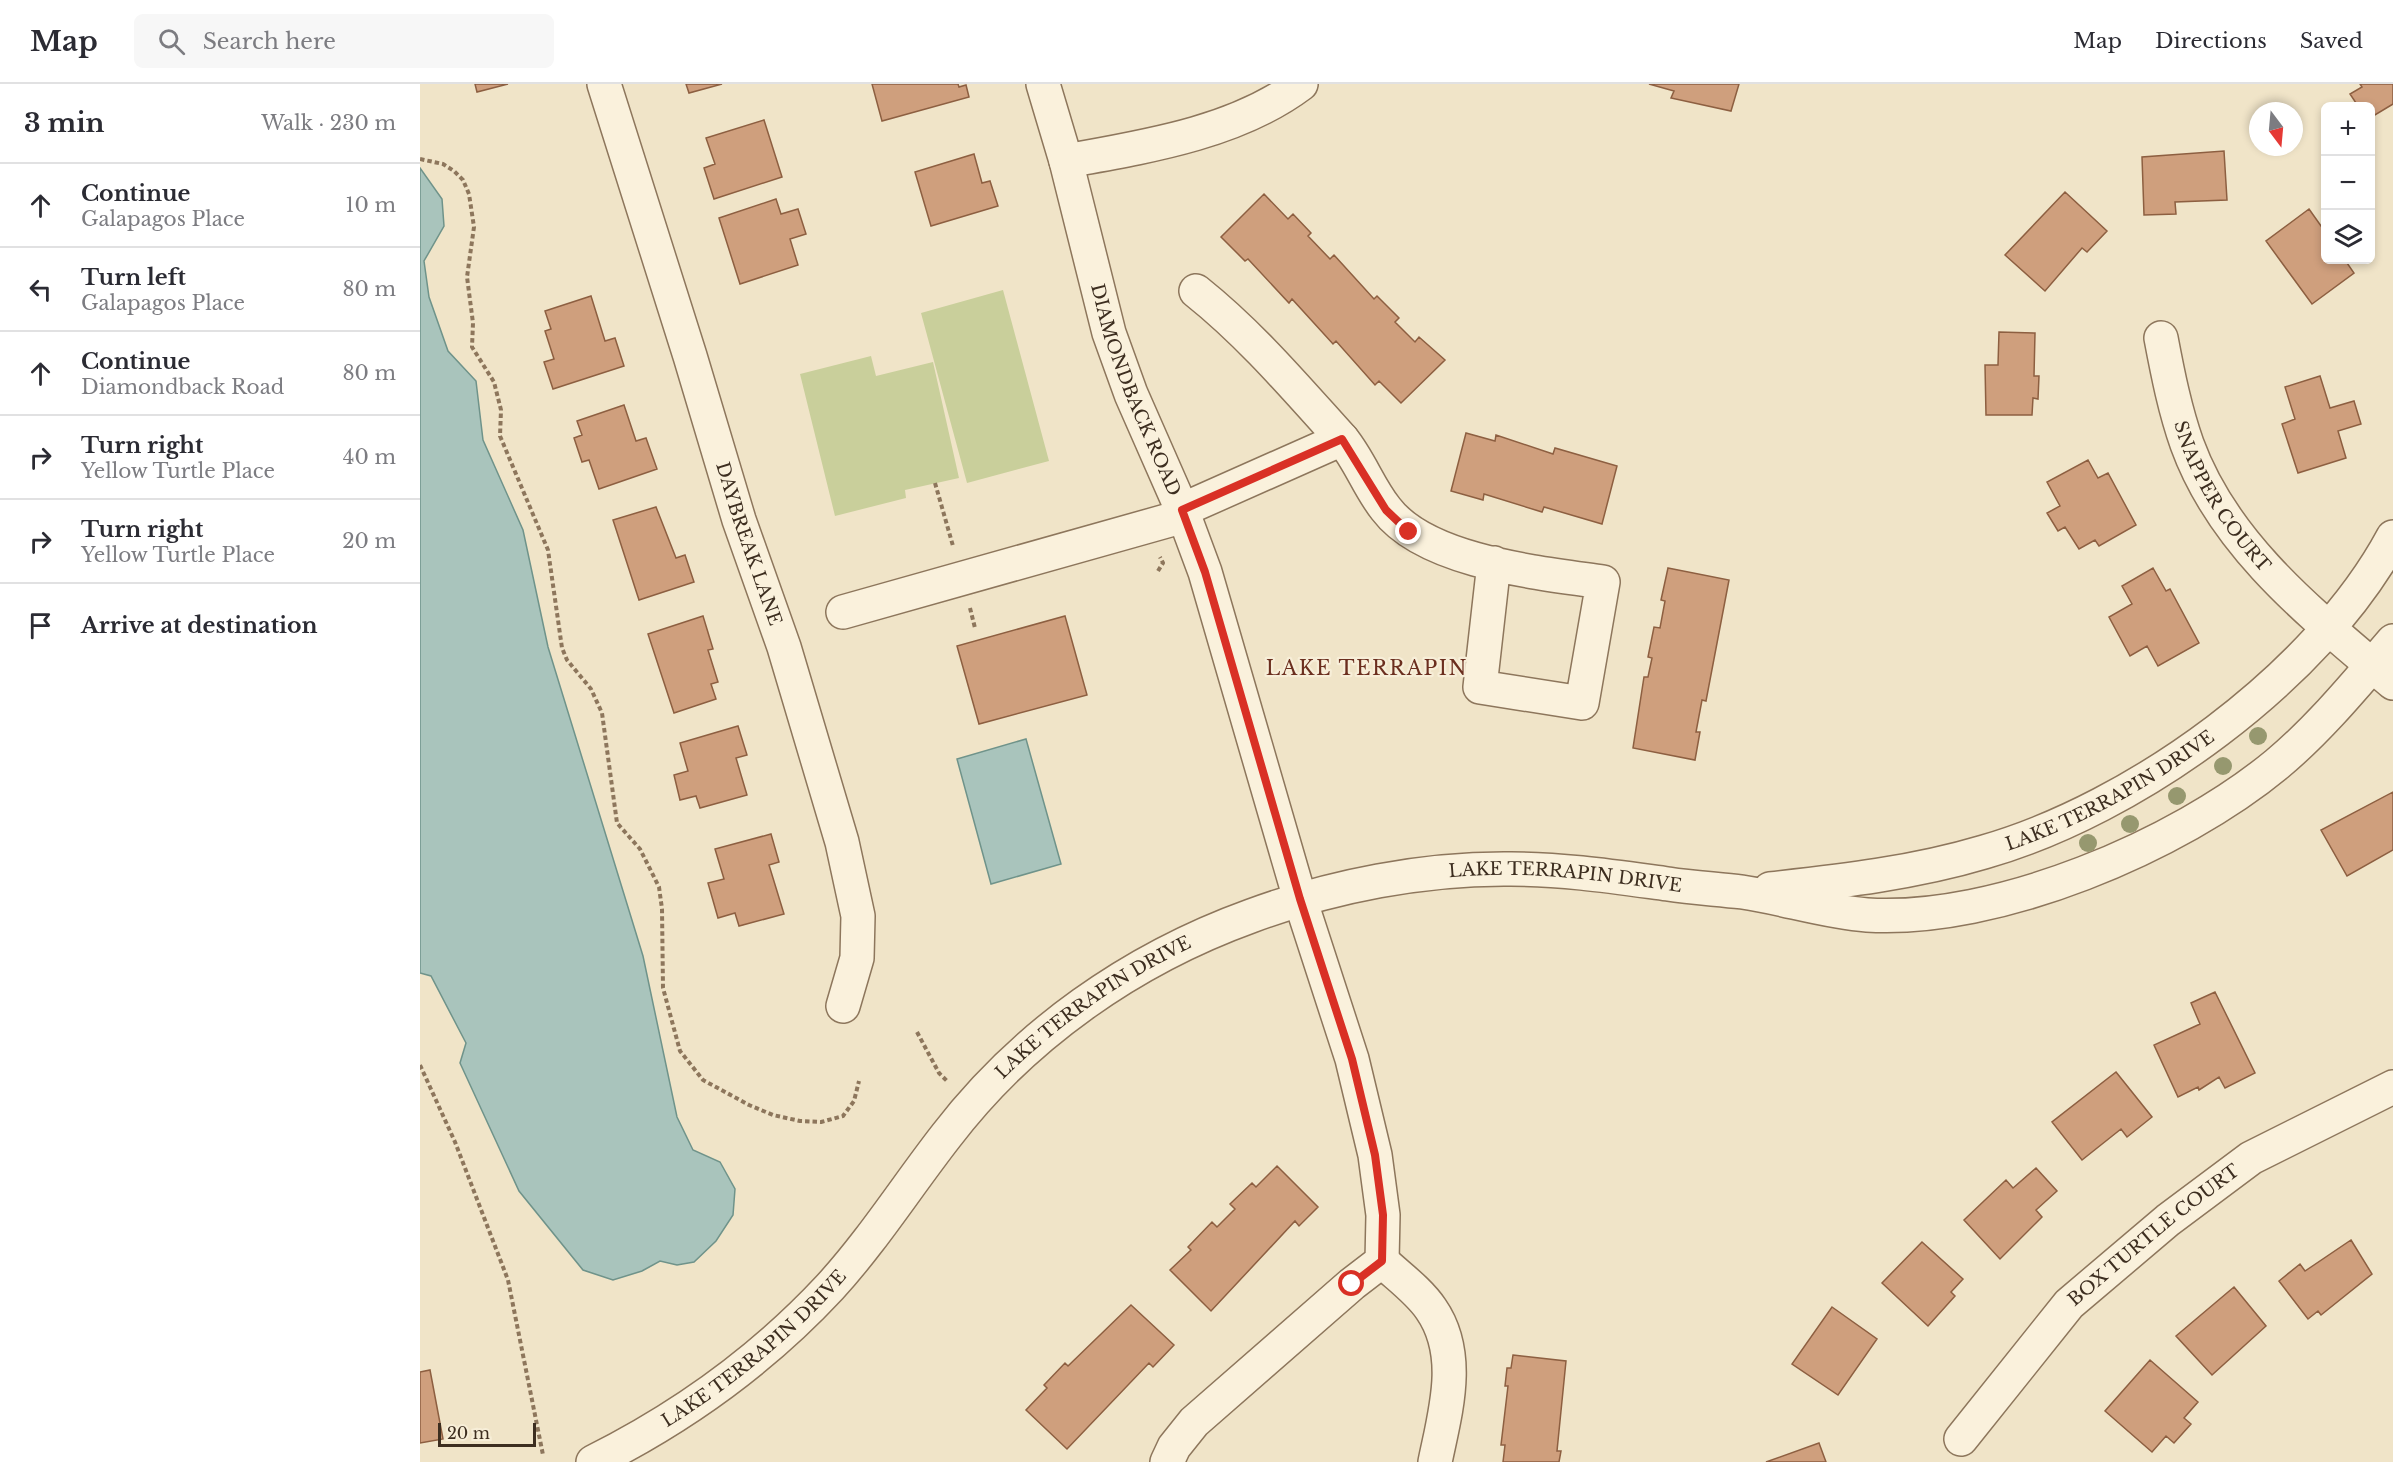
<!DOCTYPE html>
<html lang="en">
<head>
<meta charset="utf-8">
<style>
	:root { --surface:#fff; --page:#f7f7f7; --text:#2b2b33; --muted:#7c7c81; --line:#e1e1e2 }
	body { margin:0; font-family:"Libre Baskerville",serif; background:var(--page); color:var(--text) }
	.controls { position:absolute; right:18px; top:18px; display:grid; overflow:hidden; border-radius:9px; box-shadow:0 3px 9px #0003 }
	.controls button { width:54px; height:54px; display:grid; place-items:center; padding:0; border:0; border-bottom:2px solid var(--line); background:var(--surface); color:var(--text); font:30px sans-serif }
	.compass { position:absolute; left:1829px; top:18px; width:54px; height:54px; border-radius:50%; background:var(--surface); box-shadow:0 3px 9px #0003; rotate:164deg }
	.scale { position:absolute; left:18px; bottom:15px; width:98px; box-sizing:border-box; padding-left:6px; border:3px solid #3d2e20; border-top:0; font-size:16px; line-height:21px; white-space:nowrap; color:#3d2e20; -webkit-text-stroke:4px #f7eed8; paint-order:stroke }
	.stop { position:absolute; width:18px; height:18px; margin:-14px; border:4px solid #d93025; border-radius:50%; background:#fff }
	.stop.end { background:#d93025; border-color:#fff; box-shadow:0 2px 6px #0008 }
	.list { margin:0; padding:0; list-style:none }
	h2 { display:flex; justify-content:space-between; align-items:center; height:78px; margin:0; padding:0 24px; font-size:26px }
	h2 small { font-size:20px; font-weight:400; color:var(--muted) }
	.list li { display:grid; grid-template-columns:39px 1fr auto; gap:18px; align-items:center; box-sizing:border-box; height:84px; padding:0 24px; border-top:2px solid var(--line) }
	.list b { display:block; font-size:22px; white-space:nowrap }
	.list p { margin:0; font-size:20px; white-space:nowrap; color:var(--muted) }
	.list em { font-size:20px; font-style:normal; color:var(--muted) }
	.icon { flex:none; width:33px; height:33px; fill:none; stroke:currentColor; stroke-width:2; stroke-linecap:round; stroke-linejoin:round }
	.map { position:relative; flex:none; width:1973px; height:1378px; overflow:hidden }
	header { display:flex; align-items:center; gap:36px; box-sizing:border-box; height:84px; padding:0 30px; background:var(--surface); border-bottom:2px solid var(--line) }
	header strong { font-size:28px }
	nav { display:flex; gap:33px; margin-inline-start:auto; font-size:21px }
	.search { width:420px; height:54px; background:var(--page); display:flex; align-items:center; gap:15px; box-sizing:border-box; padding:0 21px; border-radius:9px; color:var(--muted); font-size:22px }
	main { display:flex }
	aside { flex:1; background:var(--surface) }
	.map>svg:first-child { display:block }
	.green { fill:#c9cf9b }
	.water { fill:#a9c4bc; stroke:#6f938a; stroke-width:1.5 }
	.building { fill:#cf9f7d; stroke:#8d5f41; stroke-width:1.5 }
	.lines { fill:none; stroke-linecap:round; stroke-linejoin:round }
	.minor-casing { stroke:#8d765c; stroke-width:36 }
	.path { stroke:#8d765c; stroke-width:4; stroke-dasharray:4.5 3; stroke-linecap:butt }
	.minor { stroke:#faf1dc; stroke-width:33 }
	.tree { fill:#96986f }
	.route { stroke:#d93025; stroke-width:8 }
	.labels { text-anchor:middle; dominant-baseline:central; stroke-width:4.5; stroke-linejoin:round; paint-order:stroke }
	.street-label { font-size:18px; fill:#3d2e20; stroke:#f7eed8 }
	.neighbourhood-label { font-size:20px; letter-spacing:1.5px; fill:#6b2e1e; stroke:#f7eed8 }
</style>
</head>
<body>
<header>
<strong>Map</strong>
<div class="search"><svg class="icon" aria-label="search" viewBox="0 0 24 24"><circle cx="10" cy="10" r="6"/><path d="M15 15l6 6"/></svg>Search here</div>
<nav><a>Map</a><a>Directions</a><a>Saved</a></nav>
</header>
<main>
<aside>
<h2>3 min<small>Walk · 230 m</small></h2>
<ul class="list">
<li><svg class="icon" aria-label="ahead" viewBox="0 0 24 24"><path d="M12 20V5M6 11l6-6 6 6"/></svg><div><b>Continue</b><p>Galapagos Place</p></div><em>10 m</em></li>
<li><svg class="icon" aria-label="left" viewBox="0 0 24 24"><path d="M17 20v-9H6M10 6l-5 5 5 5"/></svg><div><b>Turn left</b><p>Galapagos Place</p></div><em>80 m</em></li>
<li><svg class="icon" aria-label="ahead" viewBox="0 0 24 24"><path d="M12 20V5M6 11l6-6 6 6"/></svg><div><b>Continue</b><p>Diamondback Road</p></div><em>80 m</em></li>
<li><svg class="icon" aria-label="right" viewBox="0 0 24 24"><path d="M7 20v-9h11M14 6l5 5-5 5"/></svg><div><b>Turn right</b><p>Yellow Turtle Place</p></div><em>40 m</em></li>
<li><svg class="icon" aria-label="right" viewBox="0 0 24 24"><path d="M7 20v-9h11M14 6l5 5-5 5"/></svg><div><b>Turn right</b><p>Yellow Turtle Place</p></div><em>20 m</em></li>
<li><svg class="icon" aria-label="arrive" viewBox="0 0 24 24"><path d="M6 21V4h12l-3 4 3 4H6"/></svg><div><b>Arrive at destination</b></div></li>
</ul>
</aside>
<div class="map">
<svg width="1973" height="1378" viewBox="0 0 1973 1378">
	<rect width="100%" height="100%" fill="#f0e4c8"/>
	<path class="green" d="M 583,206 L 629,377 L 547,399 L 501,229 Z
		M 451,272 L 456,292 L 513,278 L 539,394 L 485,406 L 486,414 L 415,432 L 380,290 Z"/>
	<path class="water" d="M 0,84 L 22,115 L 24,142 L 4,177 L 9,213 L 28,267 L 56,297 L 63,356 L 103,446 L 128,563 L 223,872 L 257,1033 L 273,1066 L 300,1078 L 315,1105 L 313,1131 L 296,1157 L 274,1178 L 257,1181 L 240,1177 L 222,1187 L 193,1196 L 163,1186 L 99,1107 L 40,979 L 46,959 L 11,892 L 0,889 Z
		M 606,655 L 641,780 L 571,800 L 537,675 Z"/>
	<path class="building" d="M 55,0 L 88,0 L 57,8 Z
		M 266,0 L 302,0 L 269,9 Z
		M 452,0 L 538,0 L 539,3 L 546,1 L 549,13 L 462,37 Z
		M 1229,0 L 1319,0 L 1311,27 L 1251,14 L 1254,7 Z
		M 1940,0 L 1973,0 L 1973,20 L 1950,34 L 1950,22 L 1938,22 L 1930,10 L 1942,3 Z
		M 344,36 L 362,93 L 294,115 L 284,84 L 295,80 L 286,54 Z
		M 1804,67 L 1807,116 L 1755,118 L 1756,130 L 1724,131 L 1722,73 Z
		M 554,70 L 562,99 L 570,97 L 578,122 L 511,142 L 495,88 Z
		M 1645,108 L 1687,147 L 1667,168 L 1662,164 L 1625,207 L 1585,171 Z
		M 844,110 L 868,135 L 873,130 L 891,149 L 888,152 L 910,175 L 914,171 L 954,215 L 957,212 L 979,234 L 975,238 L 995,258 L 999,253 L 1025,276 L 981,319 L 959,297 L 955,301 L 916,257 L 913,260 L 872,215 L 869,219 L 828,175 L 825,177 L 801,153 Z
		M 356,115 L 361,130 L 378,125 L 386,150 L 370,155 L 378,181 L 320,200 L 299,134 Z
		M 1889,125 L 1906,149 L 1906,176 L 1925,176 L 1934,189 L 1892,220 L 1846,157 Z
		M 171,212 L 185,257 L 195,254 L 204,282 L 133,305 L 124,278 L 134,275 L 125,247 L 131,245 L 125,227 Z
		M 1579,248 L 1615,249 L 1614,292 L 1619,292 L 1618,315 L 1613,314 L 1612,331 L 1566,331 L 1565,281 L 1578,281 Z
		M 1900,292 L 1910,324 L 1934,317 L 1941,340 L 1918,347 L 1926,374 L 1878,389 L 1862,340 L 1875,335 L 1865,303 Z
		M 204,321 L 216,357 L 226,354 L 237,385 L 179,405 L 169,376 L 162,378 L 154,354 L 162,351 L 157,337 Z
		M 1046,349 L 1075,357 L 1076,351 L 1133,370 L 1135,364 L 1197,382 L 1182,440 L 1124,423 L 1122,428 L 1064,410 L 1063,416 L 1031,407 Z
		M 1668,376 L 1678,394 L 1688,389 L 1716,441 L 1679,462 L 1675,456 L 1659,465 L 1645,443 L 1638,447 L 1627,429 L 1640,422 L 1627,398 Z
		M 236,423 L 256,474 L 265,471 L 274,498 L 219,516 L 193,436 Z
		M 1248,484 L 1309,496 L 1286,617 L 1282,616 L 1276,648 L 1280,648 L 1275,676 L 1213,664 L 1224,593 L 1228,593 L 1232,574 L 1228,573 L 1234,543 L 1240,544 L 1245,517 L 1241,516 Z
		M 1733,484 L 1746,507 L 1750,505 L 1779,559 L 1738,582 L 1727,562 L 1710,572 L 1689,533 L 1712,520 L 1702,502 Z
		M 283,532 L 293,565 L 288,566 L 298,598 L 291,600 L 296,615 L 254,629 L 228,550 Z
		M 645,532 L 667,611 L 559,640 L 537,562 Z
		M 318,642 L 327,671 L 316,674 L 327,711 L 280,724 L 276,712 L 260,716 L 254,691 L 268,687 L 260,659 Z
		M 1973,708 L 1973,766 L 1927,792 L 1901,746 Z
		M 351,750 L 359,778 L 349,781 L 364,830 L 319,842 L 315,829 L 298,834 L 288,799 L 304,795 L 295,765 Z
		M 1795,908 L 1835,989 L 1805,1004 L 1799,993 L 1779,1006 L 1778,1003 L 1758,1013 L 1734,961 L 1780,940 L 1771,919 Z
		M 1696,988 L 1732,1033 L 1707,1053 L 1701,1045 L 1662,1076 L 1632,1038 Z
		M 857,1082 L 898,1123 L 879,1142 L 875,1137 L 791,1227 L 750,1186 L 771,1166 L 768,1163 L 792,1138 L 797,1143 L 815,1125 L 810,1120 L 832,1099 L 836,1103 Z
		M 1616,1084 L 1637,1107 L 1616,1126 L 1622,1133 L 1580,1175 L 1544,1136 L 1586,1096 L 1593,1104 Z
		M 1931,1156 L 1952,1190 L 1901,1231 L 1898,1227 L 1888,1235 L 1859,1197 L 1880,1180 L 1885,1187 Z
		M 1502,1158 L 1543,1195 L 1531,1208 L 1535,1212 L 1508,1242 L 1462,1199 Z
		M 1814,1203 L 1846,1242 L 1792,1291 L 1756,1252 Z
		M 711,1221 L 754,1261 L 733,1283 L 729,1279 L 647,1365 L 606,1326 L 627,1304 L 624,1301 L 645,1279 L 648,1282 Z
		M 1412,1223 L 1457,1255 L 1418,1311 L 1372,1280 Z
		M 1093,1271 L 1146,1277 L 1137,1367 L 1141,1367 L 1139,1378 L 1083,1378 L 1085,1361 L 1081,1361 L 1088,1302 L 1085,1302 L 1087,1284 L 1091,1284 Z
		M 1730,1276 L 1778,1318 L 1764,1334 L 1771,1340 L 1754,1359 L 1746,1352 L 1732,1368 L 1685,1327 Z
		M 10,1286 L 23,1355 L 0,1359 L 0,1288 Z
		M 1399,1359 L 1406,1378 L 1346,1378 Z"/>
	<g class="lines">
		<g class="minor-casing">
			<g id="minor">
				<path id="s1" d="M 184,0 L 270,272 L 319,436 L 364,563 L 422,758 L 438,832 L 437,874 L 423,922"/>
				<path id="s2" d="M 623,0 L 646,77 L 689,249 L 711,310 L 762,426 L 785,488 L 880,815 L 932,975 L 955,1071 L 963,1131 L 962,1177 L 932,1200 L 774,1338 L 754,1363 L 747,1378"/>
				<path d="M 646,77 C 724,63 816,49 881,0"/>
				<path d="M 776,207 C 830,250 875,303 922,355 C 940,377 949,404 966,425 C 1006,478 1120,489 1183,498 L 1162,619 L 1060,603 L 1074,479"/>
				<path id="s3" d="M 1741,254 C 1748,291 1755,326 1767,360 C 1804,462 1893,531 1973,599"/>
				<path d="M 762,426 L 922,355"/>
				<path d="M 423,528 L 764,432"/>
				<path id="s4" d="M 1350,805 C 1422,797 1494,789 1564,768 C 1715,725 1898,593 1973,453"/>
				<path d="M 962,1177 C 978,1192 999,1207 1011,1225 C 1043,1271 1025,1329 1015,1378"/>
				<path id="s5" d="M 1541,1355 L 1649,1220 L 1748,1136 L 1831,1074 L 1973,1003"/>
				<path id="s6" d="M 173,1378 C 261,1334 343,1275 410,1203 C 453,1156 487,1102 526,1052 C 603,951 712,875 831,832 C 912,802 1004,784 1091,785 C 1144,785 1196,793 1248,800 C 1273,804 1298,805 1322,808 C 1364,814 1405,828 1447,831 C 1577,839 1758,762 1857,680 C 1900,644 1936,600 1973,557"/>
			</g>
		</g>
		<path class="path" d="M 0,75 L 23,80 L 34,87 L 43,96 L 49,110 L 54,143 L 47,193 L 53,239 L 52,263 L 74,298 L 81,326 L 80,352 L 128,466 L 142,564 L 147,576 L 171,605 L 182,629 L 197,739 L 220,765 L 239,803 L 242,825 L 243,904 L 260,967 L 283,996 L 329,1021 L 353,1031 L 380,1037 L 401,1038 L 423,1032 L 434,1017 L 439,997
			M 515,399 L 533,462
			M 738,487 L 743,479 L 740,473
			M 550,524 L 555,544
			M 497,948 L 519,989 L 528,998
			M 0,981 L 35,1058 L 88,1196 L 123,1371"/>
		<use href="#minor" class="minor"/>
	</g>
	<g class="tree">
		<circle cx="1838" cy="652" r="9"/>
		<circle cx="1803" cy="682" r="9"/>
		<circle cx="1757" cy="712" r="9"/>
		<circle cx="1710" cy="740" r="9"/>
		<circle cx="1668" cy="759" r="9"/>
	</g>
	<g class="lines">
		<path class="route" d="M 932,1200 L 962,1177 L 963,1131 L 955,1071 L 932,975 L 880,815 L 785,488 L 762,426 L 922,355 L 966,426 L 989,448"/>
	</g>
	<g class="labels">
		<g class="street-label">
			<text stroke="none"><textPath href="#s2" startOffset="320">DIAMONDBACK ROAD</textPath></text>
			<text stroke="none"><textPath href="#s3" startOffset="172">SNAPPER COURT</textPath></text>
			<text stroke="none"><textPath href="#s1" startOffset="482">DAYBREAK LANE</textPath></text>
			<text stroke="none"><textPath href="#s4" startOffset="358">LAKE TERRAPIN DRIVE</textPath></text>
			<text stroke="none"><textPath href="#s6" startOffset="1188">LAKE TERRAPIN DRIVE</textPath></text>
			<text stroke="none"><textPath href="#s6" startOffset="684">LAKE TERRAPIN DRIVE</textPath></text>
			<text stroke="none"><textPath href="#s5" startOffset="282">BOX TURTLE COURT</textPath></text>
			<text stroke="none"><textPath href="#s6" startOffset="198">LAKE TERRAPIN DRIVE</textPath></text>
		</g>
		<g class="neighbourhood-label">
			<text x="947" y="584">LAKE TERRAPIN</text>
		</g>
	</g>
</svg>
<div class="controls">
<button>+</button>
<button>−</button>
<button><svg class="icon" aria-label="layers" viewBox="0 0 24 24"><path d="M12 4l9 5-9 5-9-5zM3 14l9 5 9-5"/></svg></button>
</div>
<svg class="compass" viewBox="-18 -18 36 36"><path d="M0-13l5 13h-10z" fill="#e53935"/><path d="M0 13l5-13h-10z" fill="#7c7c81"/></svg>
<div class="scale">20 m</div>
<div class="stop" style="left:932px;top:1200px"></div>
<div class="stop end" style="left:989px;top:448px"></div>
</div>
</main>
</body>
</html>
